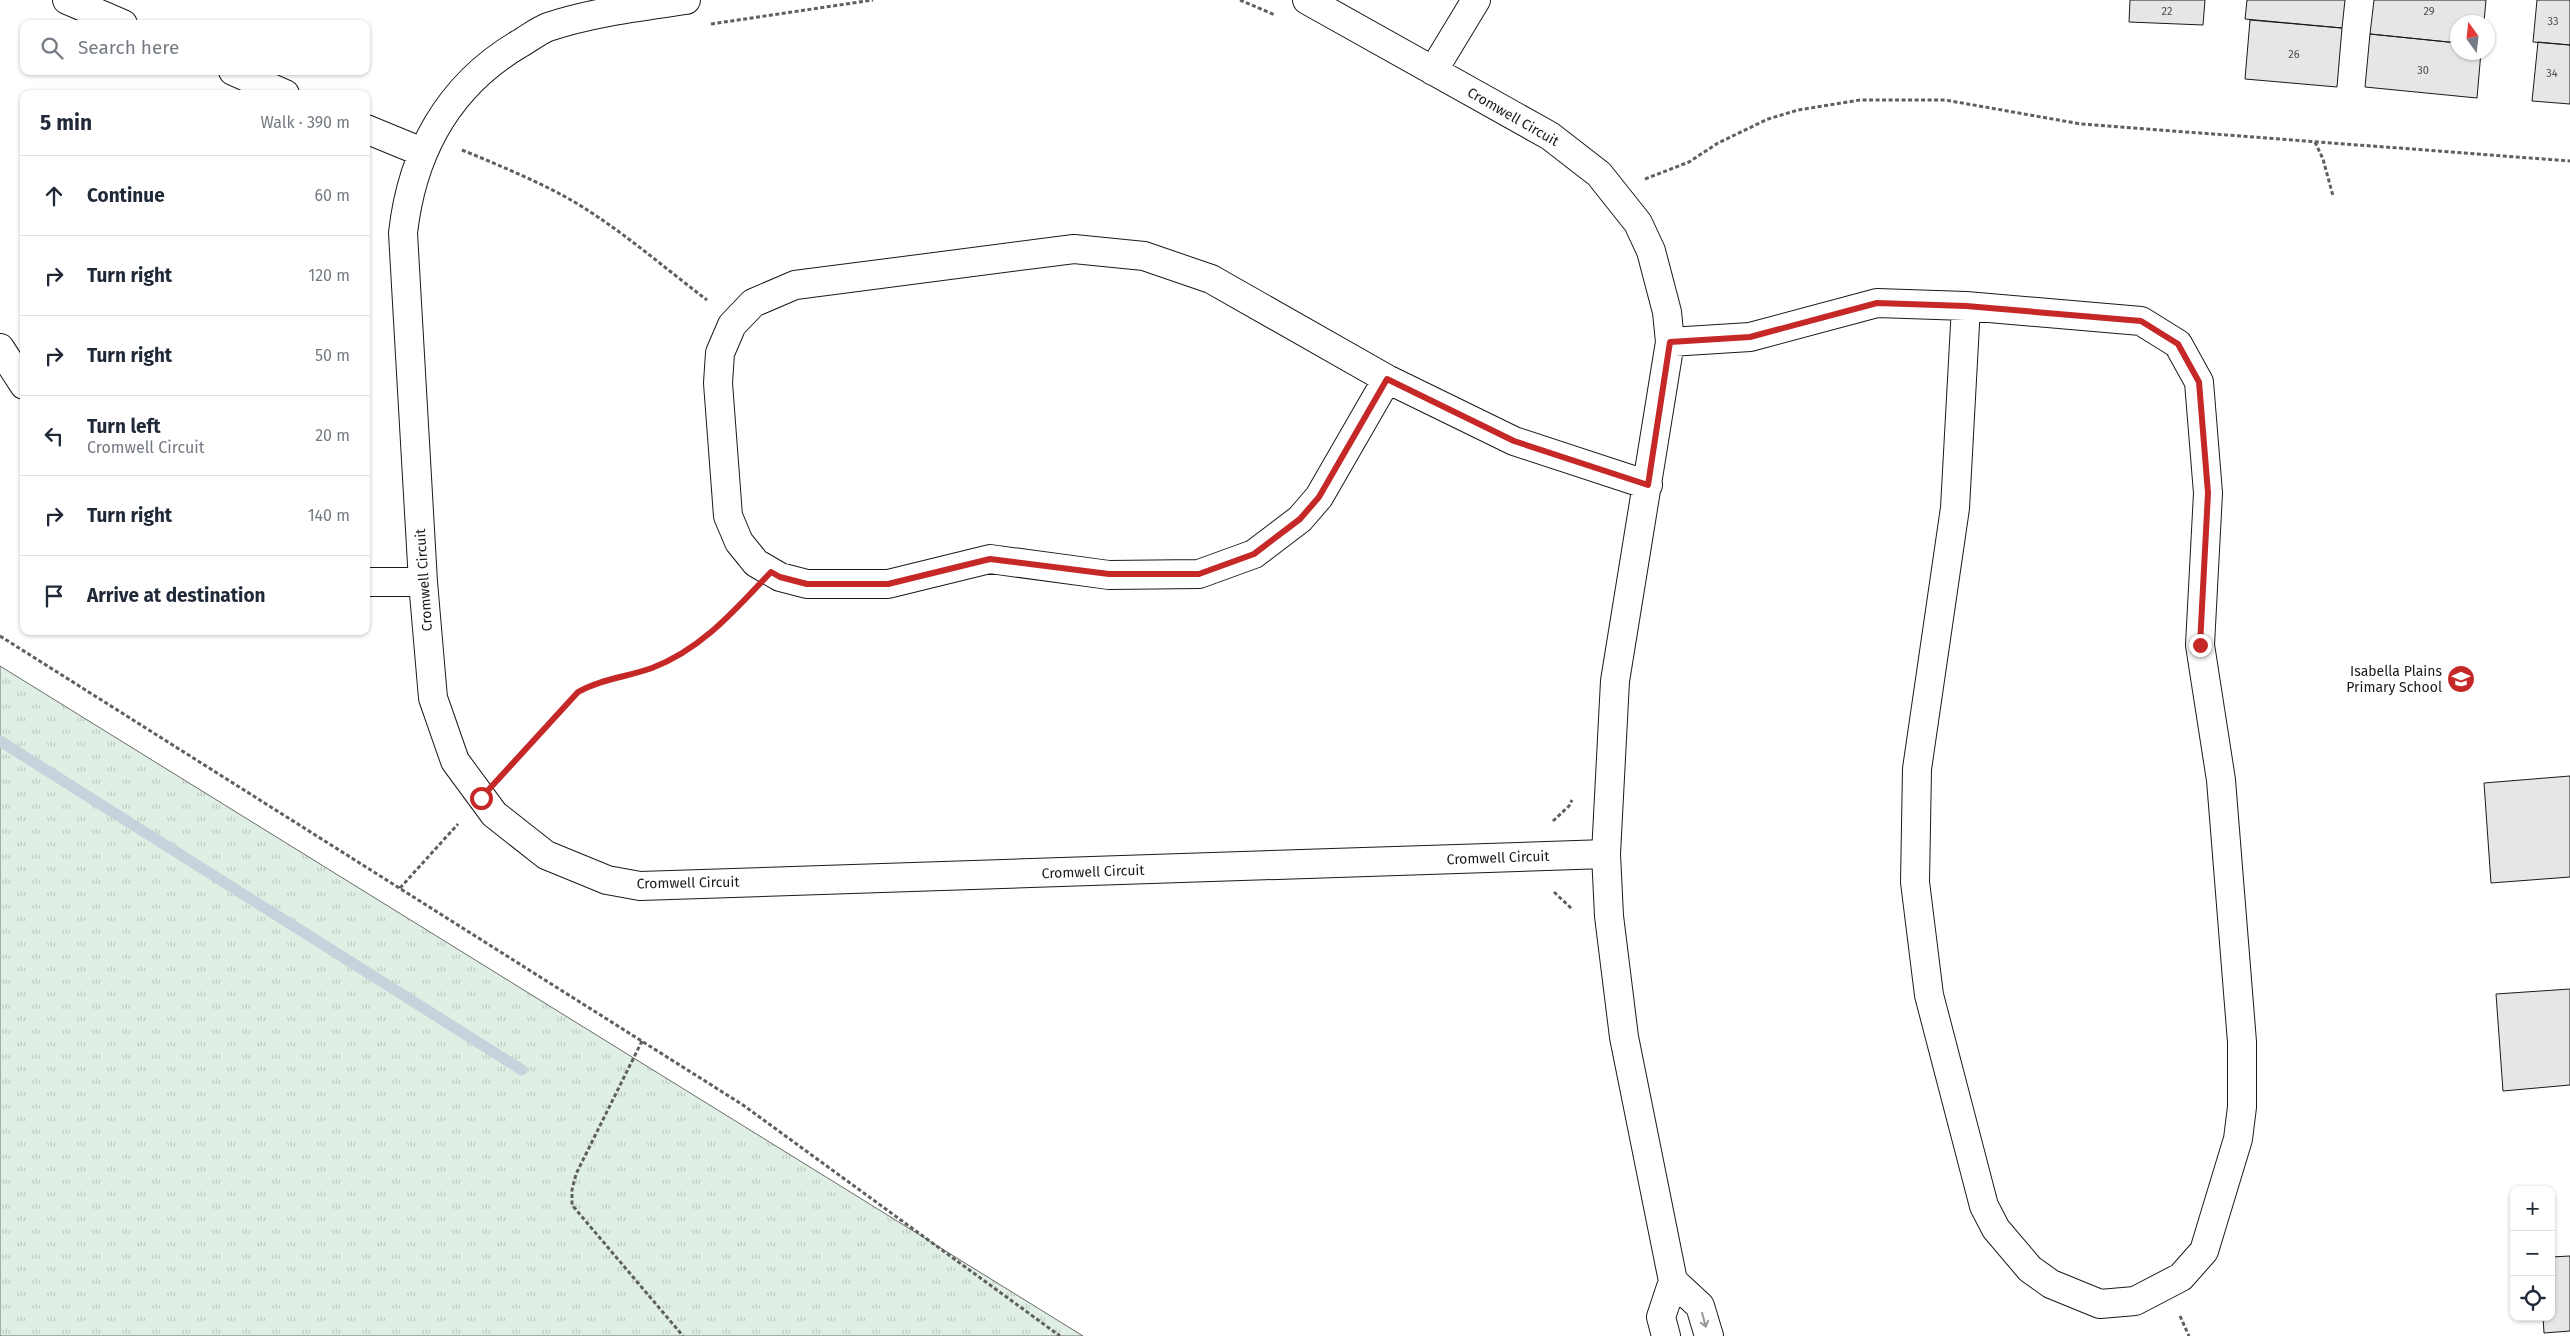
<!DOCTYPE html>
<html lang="en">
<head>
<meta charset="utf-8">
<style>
	:root { --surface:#fff; --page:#f2f2f3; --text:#1f2937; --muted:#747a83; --line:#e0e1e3 }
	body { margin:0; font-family:"Fira Sans",sans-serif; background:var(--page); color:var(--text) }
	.controls { position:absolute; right:15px; bottom:15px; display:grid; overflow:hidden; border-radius:10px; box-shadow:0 1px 4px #0004 }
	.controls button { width:45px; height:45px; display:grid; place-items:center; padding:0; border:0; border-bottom:1px solid var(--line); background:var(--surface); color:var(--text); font:25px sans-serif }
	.compass { position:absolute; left:2450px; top:15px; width:45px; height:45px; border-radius:50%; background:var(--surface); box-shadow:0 1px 4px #0004; rotate:345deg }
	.stop { position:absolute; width:15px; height:15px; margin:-11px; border:4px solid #c62828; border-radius:50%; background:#fff }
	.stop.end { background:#c62828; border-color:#fff; box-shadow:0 1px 5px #0008 }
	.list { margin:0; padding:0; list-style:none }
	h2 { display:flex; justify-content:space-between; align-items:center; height:65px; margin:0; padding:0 20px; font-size:21px }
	h2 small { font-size:16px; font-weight:400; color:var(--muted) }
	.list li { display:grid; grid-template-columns:32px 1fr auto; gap:15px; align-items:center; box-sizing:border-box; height:80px; padding:0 20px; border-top:1px solid var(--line) }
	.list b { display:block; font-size:19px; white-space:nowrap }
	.list p { margin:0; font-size:16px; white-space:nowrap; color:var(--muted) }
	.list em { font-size:16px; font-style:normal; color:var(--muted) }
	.icon { flex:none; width:28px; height:28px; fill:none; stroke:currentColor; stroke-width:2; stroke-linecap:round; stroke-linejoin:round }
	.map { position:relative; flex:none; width:2570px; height:1336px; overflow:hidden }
	.search { position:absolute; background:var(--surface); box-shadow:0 1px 4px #0004; left:20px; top:20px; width:350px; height:55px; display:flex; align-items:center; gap:12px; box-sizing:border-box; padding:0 18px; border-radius:10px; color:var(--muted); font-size:19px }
	.panel { position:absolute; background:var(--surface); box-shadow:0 1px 4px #0004; left:20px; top:90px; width:350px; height:545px; border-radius:10px }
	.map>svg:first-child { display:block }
	.grass { fill:url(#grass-tufts); stroke:#6a6a6a }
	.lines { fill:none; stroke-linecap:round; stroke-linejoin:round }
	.stream { stroke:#c6d2dc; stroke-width:11 }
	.building { fill:#e6e6e6; stroke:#1a1a1a }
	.minor-casing { stroke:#1a1a1a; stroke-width:30 }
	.path { stroke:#5f5f5f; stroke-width:3; stroke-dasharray:4 2.5; stroke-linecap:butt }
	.minor { stroke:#fff; stroke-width:28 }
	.oneway { stroke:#989898 }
	.route { stroke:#c62828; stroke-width:6 }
	.labels { text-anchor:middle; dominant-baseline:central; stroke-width:4; stroke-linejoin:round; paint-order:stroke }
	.number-label { font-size:11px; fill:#4d4d4d }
	.street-label { font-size:14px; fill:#1a1a1a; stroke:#fff }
	.poi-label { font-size:14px; fill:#1a1a1a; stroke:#fff; text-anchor:end }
</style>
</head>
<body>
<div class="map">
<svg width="2570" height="1336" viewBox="0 0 2570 1336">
	<defs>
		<pattern id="grass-tufts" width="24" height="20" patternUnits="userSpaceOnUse" patternTransform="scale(1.25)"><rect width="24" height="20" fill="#e0efe3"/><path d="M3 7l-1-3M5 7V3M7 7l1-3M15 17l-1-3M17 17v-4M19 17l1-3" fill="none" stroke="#c0ccc2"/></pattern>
	</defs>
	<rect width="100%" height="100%" fill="#fff"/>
	<path class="grass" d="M 0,666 L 1083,1336 L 0,1336 Z"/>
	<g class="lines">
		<path class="stream" d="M 0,741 L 522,1070"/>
	</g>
	<path class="building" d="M 2130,0 L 2205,0 L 2203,25 L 2129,22 Z
		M 2247,0 L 2345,0 L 2342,28 L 2245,19 Z
		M 2374,0 L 2486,0 L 2484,22 L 2458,22 L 2458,43 L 2370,34 Z
		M 2537,0 L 2570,0 L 2570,45 L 2533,42 Z
		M 2250,20 L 2342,28 L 2337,87 L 2245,79 Z
		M 2370,34 L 2458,43 L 2458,52 L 2481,52 L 2477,98 L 2365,87 Z
		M 2538,42 L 2570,45 L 2570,104 L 2532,101 Z
		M 2570,776 L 2570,877 L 2491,883 L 2484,783 Z
		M 2570,989 L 2570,1085 L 2503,1091 L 2496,994 Z
		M 2570,1256 L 2570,1331 L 2544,1333 L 2543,1317 L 2551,1317 L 2551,1257 Z"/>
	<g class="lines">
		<g class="minor-casing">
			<path id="minor" d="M 67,0 L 123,24
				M 686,0 C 639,7 593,12 548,27 C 538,31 528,39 519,44 C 448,86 412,153 403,233 L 423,582 L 433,698 L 455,761 L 494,814 L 546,855 L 607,880 L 640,886 L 1606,854
				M 1307,0 L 1550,136 L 1599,174 L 1638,223 L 1651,251 L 1667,312 L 1670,342 L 1615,681 L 1606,854 L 1609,916 L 1624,1037 L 1673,1281 L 1661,1317 L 1666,1336
				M 233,71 L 285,94
				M 1433,71 L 1476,0
				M 366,129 L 422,152
				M 1670,342 L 1750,337 L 1877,303 L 1966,306 L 1955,508 L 1917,769 L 1915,882 L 1929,995 L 1984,1206 L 1996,1229 L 2030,1269 L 2051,1284 L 2100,1304 L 2135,1301 L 2181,1277 L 2204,1251 L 2238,1139 L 2242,1107 L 2242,1042 L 2221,780 L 2200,645 L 2208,493 L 2199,382 L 2178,344 L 2141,321 L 1966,306
				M 0,348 L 24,385
				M 1387,379 L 1211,279 L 1144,256 L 1074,249 L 795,285 L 753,303 L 732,325 L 720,353 L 718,383 L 728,516 L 739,542 L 756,563 L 780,577 L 807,584 L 888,584 L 990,559 L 1109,575 L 1199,574 L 1254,554 L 1300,519 L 1319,497 L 1387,379 L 1514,441 L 1648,485
				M 366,582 L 423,582
				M 1673,1281 L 1700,1306 L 1709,1336"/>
		</g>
		<path class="path" d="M 1240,0 L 1275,15
			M 711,24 L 873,0
			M 2315,142 L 2323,159 L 2333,196
			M 462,150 C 496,164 530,178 562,195 C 612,222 662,266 707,300
			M 1645,179 L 1689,162 L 1718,143 L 1768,119 L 1798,110 L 1860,100 L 1945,100 L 2081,124 L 2570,161
			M 0,636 L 743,1105 L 1060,1336
			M 505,770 L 578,692 C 601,680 627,677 651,668 C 690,654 719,627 746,598
			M 1553,821 L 1569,806 L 1572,800
			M 400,888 L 458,824
			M 1554,892 L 1573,910
			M 642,1041 L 576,1174 L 572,1190 L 572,1205 L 683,1336
			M 2180,1316 L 2189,1336"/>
		<use href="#minor" class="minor"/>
	</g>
	<defs><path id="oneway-shaft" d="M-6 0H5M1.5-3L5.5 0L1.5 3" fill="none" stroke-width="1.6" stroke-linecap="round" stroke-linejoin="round" transform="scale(1.25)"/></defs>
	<use class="oneway" href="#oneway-shaft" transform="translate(1704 1320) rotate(75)"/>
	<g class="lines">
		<path class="route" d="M 481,798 L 578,692 C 601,679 627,677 652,668 C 702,649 735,610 771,572 L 780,577 L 807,584 L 888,584 L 990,559 L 1109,574 L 1199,574 L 1254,554 L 1300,519 L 1319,497 L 1387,379 L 1514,441 L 1648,485 L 1670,342 L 1750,337 L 1877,303 L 1966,306 L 2141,321 L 2178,344 L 2199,382 L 2208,493 L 2200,645"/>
	</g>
	<defs>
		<g id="school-disc" transform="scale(1.4375)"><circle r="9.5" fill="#c62828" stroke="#fff"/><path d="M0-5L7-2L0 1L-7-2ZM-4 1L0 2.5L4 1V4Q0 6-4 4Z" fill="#fff"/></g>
	</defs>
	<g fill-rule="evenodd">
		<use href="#school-disc" x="2461" y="679"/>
	</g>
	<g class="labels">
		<g class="number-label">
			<text x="2167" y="11">22</text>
			<text x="2429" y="11">29</text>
			<text x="2553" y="21">33</text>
			<text x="2294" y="54">26</text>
			<text x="2423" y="70">30</text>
			<text x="2552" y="73">34</text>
		</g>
		<g class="street-label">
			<text transform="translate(1513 117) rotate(30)">Cromwell Circuit</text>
			<text transform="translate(424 580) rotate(-94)">Cromwell Circuit</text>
			<text transform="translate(1498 858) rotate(-2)">Cromwell Circuit</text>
			<text transform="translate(1093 872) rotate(-2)">Cromwell Circuit</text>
			<text transform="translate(688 883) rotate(-1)">Cromwell Circuit</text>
		</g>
		<g class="poi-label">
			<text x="2442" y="671">Isabella Plains<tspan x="2442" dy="16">Primary School</tspan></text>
		</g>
	</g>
</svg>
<div class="controls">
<button>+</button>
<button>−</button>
<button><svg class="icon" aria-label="locate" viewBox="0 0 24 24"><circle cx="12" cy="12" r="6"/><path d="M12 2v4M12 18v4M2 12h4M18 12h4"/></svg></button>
</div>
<svg class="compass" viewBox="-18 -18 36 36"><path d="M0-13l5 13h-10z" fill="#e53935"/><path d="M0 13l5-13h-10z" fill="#747a83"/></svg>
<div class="stop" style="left:481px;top:798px"></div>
<div class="stop end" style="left:2200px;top:645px"></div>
<div class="search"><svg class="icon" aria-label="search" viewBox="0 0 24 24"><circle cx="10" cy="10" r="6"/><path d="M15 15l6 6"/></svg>Search here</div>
<section class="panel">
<h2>5 min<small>Walk · 390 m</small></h2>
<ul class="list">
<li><svg class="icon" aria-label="ahead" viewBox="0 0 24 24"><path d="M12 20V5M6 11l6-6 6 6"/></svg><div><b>Continue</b></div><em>60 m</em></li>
<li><svg class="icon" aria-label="right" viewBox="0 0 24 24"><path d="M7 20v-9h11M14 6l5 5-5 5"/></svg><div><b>Turn right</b></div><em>120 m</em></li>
<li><svg class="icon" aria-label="right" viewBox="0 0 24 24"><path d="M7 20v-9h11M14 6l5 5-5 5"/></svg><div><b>Turn right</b></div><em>50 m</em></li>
<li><svg class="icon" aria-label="left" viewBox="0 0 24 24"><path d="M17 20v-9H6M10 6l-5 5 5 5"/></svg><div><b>Turn left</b><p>Cromwell Circuit</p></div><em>20 m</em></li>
<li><svg class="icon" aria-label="right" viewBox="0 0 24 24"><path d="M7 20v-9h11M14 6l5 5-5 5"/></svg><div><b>Turn right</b></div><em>140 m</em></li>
<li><svg class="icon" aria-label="arrive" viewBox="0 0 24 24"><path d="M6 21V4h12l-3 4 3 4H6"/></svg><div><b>Arrive at destination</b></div></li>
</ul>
</section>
</div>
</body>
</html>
